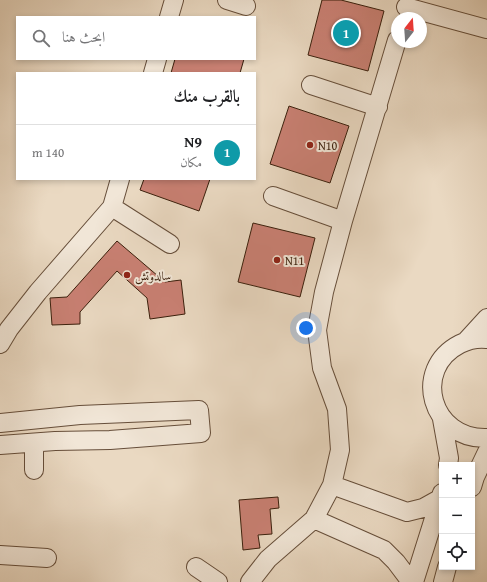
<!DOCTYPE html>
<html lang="ar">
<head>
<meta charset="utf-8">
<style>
	:root { --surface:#fff; --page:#f6f6f6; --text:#202124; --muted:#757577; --line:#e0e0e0; --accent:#8f2418 }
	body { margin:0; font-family:"Gentium Book Plus",Amiri,serif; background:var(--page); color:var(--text); direction:rtl }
	.controls { position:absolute; right:12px; bottom:12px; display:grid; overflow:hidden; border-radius:0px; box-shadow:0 2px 6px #0003 }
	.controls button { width:36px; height:36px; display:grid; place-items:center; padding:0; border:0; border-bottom:1px solid var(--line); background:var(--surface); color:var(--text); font:20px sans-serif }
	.compass { position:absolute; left:391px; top:12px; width:36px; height:36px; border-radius:50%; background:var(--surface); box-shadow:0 2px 6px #0003; rotate:17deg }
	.you { position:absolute; left:306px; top:328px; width:14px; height:14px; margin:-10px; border:3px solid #fff; border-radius:50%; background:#1a73e8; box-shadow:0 0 0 6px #1a73e833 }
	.badge { display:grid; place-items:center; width:26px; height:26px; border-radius:50%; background:var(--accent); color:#fff; font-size:13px; font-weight:700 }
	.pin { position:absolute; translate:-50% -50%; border:2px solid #fff; box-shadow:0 1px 4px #0006 }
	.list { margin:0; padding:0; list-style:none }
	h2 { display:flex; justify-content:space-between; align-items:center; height:52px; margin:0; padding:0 16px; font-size:17px }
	h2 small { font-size:13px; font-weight:400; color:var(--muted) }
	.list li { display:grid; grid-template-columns:26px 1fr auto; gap:12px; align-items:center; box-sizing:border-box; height:56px; padding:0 16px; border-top:1px solid var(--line) }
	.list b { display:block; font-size:15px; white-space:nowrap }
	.list p { margin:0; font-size:13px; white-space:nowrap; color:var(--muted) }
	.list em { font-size:13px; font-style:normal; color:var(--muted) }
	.icon { flex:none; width:22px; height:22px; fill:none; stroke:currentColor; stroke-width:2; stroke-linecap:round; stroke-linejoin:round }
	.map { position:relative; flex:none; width:487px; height:582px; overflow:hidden; direction:ltr }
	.search { position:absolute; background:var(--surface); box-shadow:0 2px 6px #0003; left:16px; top:16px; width:240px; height:44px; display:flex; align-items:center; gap:10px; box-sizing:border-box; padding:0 14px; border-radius:0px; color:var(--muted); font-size:15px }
	.panel { position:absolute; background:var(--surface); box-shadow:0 2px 6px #0003; left:16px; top:72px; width:240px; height:108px; border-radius:0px; direction:rtl }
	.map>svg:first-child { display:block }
	.building { fill:#c98073; stroke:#3a1f0c }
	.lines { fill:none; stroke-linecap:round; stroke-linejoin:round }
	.minor-casing { stroke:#664e3a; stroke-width:20 }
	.minor { stroke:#f1e6d7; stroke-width:18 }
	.poi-dot { fill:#8f2418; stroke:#f1e6d7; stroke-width:1.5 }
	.labels { text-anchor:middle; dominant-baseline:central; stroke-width:4; stroke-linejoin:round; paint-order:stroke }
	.poi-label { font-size:12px; fill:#3a1f0c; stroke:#f1e6d7; text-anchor:start }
</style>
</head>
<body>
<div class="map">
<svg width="487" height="582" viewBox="0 0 487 582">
	<rect width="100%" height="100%" fill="#ead9c2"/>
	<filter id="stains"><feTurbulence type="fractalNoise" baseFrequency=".005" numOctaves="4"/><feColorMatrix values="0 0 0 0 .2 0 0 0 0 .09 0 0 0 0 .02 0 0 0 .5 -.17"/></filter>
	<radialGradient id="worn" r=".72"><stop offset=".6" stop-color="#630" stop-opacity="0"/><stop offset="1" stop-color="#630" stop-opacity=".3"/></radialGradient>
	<path class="building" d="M 322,0 L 341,0 L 384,11 L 368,71 L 308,55 Z
		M 175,59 L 244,59 L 240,73 L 171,73 Z
		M 289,106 L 349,126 L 330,183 L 270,164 Z
		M 144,179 L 210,179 L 199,211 L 140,190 Z
		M 253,223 L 315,238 L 300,297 L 238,282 Z
		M 117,241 L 165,282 L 181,280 L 185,314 L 150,319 L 147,298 L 117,271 L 80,312 L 80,324 L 52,325 L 50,298 L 67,297 Z
		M 278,497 L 279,508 L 270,509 L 272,534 L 258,535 L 260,548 L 243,550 L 239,500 Z"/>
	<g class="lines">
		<g class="minor-casing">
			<path id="minor" d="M 227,0 L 246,6
				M 406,7 L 487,29
				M 169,17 L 174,0
				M 153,73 L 157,59
				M 311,85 L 378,107
				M 273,196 L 343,221
				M 112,207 L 170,244
				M 487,339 C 478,338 468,340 460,344 C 411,369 431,440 487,438
				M 466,341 L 487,318
				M 0,344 L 9,329 L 38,292 L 112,207 L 120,179
				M 442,419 L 449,458 L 448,465
				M 0,423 L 80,415 L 199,410 L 201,433 L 110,440 L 55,441 L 0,445
				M 34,443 L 34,470
				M 332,485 L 407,512 L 423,508 L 441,498
				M 472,487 L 475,477 L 487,452
				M 314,519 L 384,550 L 396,562 L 411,582
				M 0,555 L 47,558
				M 196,567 L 218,582
				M 250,582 L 268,559 L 314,519 L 332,485 L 340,450 L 337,409 L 322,368 L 317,330 L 324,292 L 343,221 L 397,40
				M 414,582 L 442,493
				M 443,582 L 447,567"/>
		</g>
		<use href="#minor" class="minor"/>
	</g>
	<g class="poi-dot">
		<circle cx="310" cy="145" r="4"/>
		<circle cx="277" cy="260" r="4"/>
		<circle cx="127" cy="275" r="4"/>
	</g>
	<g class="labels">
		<g class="poi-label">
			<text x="318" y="145">N10</text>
			<text x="285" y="260">N11</text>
			<text x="135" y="275">سالدوتش</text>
		</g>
	</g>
	<rect width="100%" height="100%" filter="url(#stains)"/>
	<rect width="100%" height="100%" fill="url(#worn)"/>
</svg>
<div class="controls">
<button>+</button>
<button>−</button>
<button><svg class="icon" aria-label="locate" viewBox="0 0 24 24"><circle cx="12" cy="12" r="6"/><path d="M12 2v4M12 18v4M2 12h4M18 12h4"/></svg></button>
</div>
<svg class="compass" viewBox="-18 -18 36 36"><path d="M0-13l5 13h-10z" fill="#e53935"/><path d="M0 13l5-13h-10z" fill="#757577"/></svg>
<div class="you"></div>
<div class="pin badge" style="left:346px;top:33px;background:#0f9aa8">1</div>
<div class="search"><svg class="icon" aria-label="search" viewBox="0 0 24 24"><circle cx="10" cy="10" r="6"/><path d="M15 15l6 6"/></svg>ابحث هنا</div>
<section class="panel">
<h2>بالقرب منك<small></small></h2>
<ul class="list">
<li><span class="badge" style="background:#0f9aa8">1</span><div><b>N9</b><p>مكان</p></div><em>140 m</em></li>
</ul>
</section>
</div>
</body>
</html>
